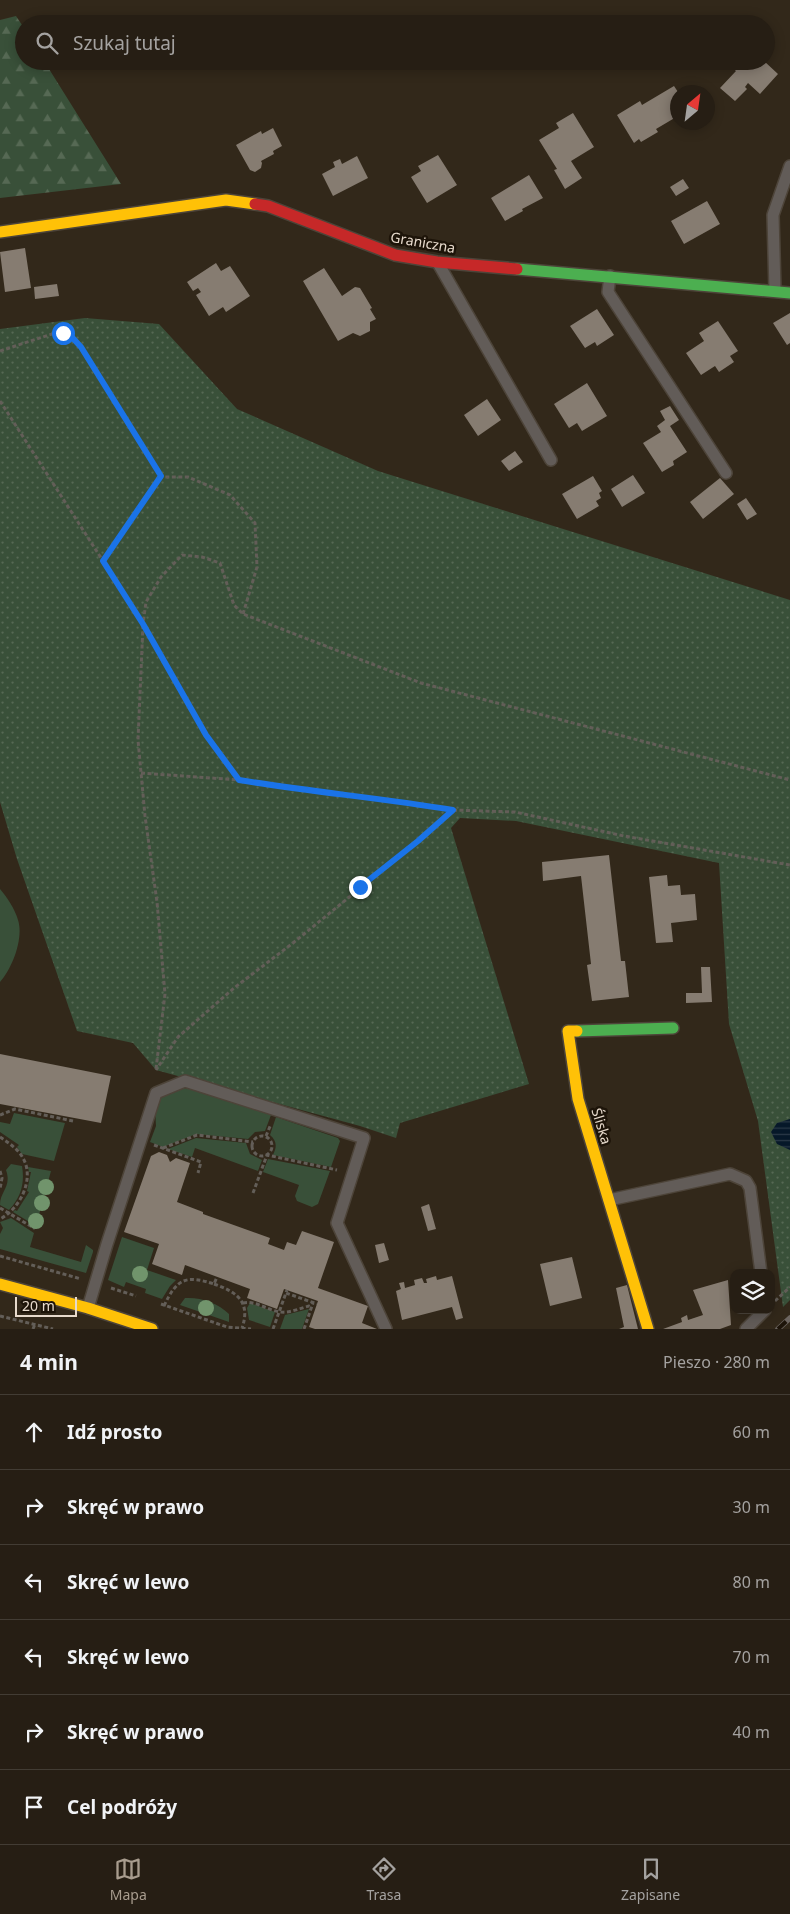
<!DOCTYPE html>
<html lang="pl">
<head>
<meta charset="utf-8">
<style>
	:root { --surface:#261e14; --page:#322b22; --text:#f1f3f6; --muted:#a4a2a0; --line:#423c34; --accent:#a89c8e }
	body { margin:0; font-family:"Noto Sans",sans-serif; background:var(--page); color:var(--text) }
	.controls { position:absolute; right:15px; bottom:15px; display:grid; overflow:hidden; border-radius:10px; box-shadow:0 2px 12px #0003 }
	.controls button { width:45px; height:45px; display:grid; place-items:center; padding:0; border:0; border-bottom:1px solid var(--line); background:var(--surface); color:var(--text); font:25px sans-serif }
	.compass { position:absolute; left:670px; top:85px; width:45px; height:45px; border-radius:50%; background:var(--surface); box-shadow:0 2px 12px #0003; rotate:29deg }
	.scale { position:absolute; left:15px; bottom:12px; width:62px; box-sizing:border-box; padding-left:5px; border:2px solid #e7dacc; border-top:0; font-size:14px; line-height:18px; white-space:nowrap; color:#e7dacc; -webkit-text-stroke:4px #1d1409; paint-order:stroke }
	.stop { position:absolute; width:15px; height:15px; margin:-11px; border:4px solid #1a73e8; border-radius:50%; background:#fff }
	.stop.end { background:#1a73e8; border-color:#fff; box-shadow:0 1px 5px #0008 }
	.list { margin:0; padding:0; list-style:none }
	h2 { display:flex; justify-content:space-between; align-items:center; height:65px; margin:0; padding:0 20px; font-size:21px }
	h2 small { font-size:16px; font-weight:400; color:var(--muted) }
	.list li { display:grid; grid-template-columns:32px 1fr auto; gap:15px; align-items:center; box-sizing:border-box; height:75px; padding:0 20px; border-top:1px solid var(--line) }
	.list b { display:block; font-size:19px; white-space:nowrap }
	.list em { font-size:16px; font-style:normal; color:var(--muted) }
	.icon { flex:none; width:28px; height:28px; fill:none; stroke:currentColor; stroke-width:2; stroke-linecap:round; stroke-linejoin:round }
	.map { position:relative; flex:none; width:790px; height:1329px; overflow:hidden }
	.search { position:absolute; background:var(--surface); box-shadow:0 2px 12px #0003; left:15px; right:15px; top:15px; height:55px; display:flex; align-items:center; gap:12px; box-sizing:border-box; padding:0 18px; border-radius:28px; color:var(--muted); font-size:19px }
	.sheet { height:515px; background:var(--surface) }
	nav { display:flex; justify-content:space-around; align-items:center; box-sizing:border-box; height:70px; border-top:1px solid var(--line); background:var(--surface); font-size:14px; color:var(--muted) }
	nav a { display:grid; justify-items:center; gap:2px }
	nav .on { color:var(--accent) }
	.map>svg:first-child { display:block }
	.grass { fill:#395039 }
	.forest { fill:url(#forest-firs) }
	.park { fill:url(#park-dots) }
	.water { fill:url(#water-rules) }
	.building { fill:#867c71 }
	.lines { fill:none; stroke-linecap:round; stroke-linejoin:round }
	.lane-casing { stroke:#4d4439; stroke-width:14 }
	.fast-casing { stroke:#4d4439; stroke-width:14 }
	.slow-casing { stroke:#4d4439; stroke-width:14 }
	.jam-casing { stroke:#4d4439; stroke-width:14 }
	.path { stroke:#635e58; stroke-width:3; stroke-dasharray:4 2.5; stroke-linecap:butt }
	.lane { stroke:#625c58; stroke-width:11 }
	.fast { stroke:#4caf50; stroke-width:11 }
	.slow { stroke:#ffc107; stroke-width:11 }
	.jam { stroke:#c62828; stroke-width:11 }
	.rail-casing { stroke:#6c6560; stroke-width:5.5 }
	.rail { stroke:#1d1409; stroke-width:4; stroke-dasharray:11; stroke-linecap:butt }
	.tree { fill:#71946c }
	.route { stroke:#1a73e8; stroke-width:6 }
	.labels { text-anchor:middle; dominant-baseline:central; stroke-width:5; stroke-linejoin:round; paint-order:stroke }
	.street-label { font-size:14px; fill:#e7dacc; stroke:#1d1409 }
</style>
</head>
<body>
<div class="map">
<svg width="790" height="1329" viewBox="0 0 790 1329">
	<defs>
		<pattern id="forest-firs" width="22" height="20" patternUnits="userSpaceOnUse" patternTransform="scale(1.25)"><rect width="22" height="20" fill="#395039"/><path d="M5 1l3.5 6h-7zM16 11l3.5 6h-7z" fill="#566954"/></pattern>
		<pattern id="park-dots" width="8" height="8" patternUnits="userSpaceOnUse" patternTransform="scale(1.25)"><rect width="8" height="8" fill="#395039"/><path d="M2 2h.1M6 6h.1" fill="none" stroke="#566954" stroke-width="1.8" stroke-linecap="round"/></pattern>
		<pattern id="water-rules" width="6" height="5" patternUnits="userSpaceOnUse" patternTransform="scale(1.25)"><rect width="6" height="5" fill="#061829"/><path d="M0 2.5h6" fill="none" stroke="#2a3947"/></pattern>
	</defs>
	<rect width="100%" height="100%" fill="#32281a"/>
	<path class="grass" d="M 0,889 C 7,897 15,909 18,920 C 24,938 12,969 0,982 Z
		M 178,1088 L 200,1089 L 271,1115 L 265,1131 L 255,1132 L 248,1139 L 196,1134 L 163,1147 L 150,1142 L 156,1126 L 155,1108 L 159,1099 Z
		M 14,1113 L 65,1123 L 54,1161 L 22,1154 L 17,1147 L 19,1145 L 0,1132 L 0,1122 L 10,1124 Z
		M 276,1117 L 338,1138 L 340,1141 L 331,1167 L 273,1155 C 277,1147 277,1141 270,1135 Z
		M 196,1138 L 246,1143 L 250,1154 L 262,1160 L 258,1171 L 195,1148 L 192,1157 L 168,1149 Z
		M 268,1159 L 330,1171 L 318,1204 L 312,1207 L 297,1201 L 295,1196 L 299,1185 L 263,1172 Z
		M 11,1164 L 22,1166 C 25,1183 21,1197 9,1210 L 0,1205 C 0,1191 12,1187 6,1170 Z
		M 28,1167 L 51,1171 L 36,1226 L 13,1212 L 15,1210 L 17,1211 L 29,1192 L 27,1191 L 31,1172 L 29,1172 Z
		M 11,1218 L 34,1233 L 30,1247 L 81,1262 L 86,1245 L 93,1250 L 93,1252 L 86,1273 L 0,1249 L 0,1234 L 3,1228 L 0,1222 Z
		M 122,1237 L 154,1248 L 147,1270 L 176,1280 L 170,1286 L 162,1299 L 145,1293 L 146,1289 L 126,1282 L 124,1287 L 108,1280 Z
		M 185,1298 C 201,1297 218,1303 229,1314 L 229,1322 L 180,1305 Z
		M 250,1303 L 275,1312 L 270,1327 L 249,1320 L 247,1308 Z
		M 309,1309 L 302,1329 L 280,1329 L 285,1315 Z"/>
	<path class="forest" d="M 16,16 L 24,28 L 24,61 L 44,61 L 121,184 L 0,198 L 0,20 Z"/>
	<path class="park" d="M 85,318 L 159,324 L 237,409 L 378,471 L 790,600 L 790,1300 L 783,1307 L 758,1121 L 729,1024 L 719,863 L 516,821 L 460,818 L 451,828 L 529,1084 L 400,1123 L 396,1138 L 360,1126 L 156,1070 L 133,1043 L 77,1031 L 17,859 L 0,802 L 0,329 Z"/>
	<path class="water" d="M 790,1119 L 790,1150 L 777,1144 L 771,1132 L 777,1123 Z"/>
	<path class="building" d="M 725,61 L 764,61 L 778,74 L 760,94 L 748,83 L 745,87 L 747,89 L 735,101 L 720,88 L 736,71 Z
		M 674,86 L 678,92 L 678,116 L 656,129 L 658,132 L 641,142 L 639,139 L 634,143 L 617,115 L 640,101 L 642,105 Z
		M 573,113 L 594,147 L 571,161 L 582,178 L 565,189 L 554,170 L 557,169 L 539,140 L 559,128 L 556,123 Z
		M 273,128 L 282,146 L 273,151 L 274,154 L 261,161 L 262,163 L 261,168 L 255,172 L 250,170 L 236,145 L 261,131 L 262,134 Z
		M 438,155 L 457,185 L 427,203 L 411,177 L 421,171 L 418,166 Z
		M 357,156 L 368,178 L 333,196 L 322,174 L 335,167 L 333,162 L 340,159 L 342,164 Z
		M 529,175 L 543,198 L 522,209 L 523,211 L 505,221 L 491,198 Z
		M 683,179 L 689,188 L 676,196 L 670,187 Z
		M 707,201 L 720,224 L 684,244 L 671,221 Z
		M 25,248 L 31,288 L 5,292 L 0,252 Z
		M 216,263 L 221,271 L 230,266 L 250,296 L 226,312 L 223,307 L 209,316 L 196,295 L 201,292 L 198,288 L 193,291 L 187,282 Z
		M 324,268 L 342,296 L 355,287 L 360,288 L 372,308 L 370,309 L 376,319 L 370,322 L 370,331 L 360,336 L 353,333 L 338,341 L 303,281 Z
		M 57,284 L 59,296 L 35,299 L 34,287 Z
		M 597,309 L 614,335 L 597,346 L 595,342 L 585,348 L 570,326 Z
		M 790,313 L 790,343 L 787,345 L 773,323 Z
		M 718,321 L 738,351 L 730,356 L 734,362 L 719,372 L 715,366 L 701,375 L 686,353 L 704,341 L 699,333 Z
		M 587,383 L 607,416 L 582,431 L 577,423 L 569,428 L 554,404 Z
		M 487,399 L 501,420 L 478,436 L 464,415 Z
		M 670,406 L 679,420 L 670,426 L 687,452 L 673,461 L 674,465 L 662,472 L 643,443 L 661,432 L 657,426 L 665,420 L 660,411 Z
		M 515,451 L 523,462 L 509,471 L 501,461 Z
		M 633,475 L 645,493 L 622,507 L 611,489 Z
		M 593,476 L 602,491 L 599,493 L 601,498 L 596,501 L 599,506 L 577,519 L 562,494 Z
		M 720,478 L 734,494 L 703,519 L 690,502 Z
		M 746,498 L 757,514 L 747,520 L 737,504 Z
		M 609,855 L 621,961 L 625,961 L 629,997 L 592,1001 L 587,965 L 591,964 L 581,876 L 543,881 L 542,862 Z
		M 667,875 L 668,886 L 680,885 L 681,895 L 695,894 L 697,920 L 671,923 L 673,942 L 656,943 L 649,877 Z
		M 701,967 L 710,967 L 712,1002 L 686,1003 L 686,993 L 702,993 Z
		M 0,1054 L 111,1076 L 101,1123 L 0,1104 Z
		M 159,1152 L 167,1155 L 170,1162 L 176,1158 L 190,1163 L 177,1202 L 203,1212 L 203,1214 L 270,1238 L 268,1244 L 284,1250 L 287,1242 L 296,1245 L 302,1231 L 334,1242 L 318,1288 L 368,1306 L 362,1323 L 377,1329 L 315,1329 L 309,1327 L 318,1301 L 284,1289 L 277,1309 L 247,1298 L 250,1289 L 185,1265 L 182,1275 L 152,1264 L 159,1244 L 124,1232 L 151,1156 Z
		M 429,1204 L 436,1229 L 428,1231 L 421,1207 Z
		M 384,1243 L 389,1260 L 379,1263 L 375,1245 Z
		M 572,1257 L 582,1298 L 550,1306 L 540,1264 Z
		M 436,1276 L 437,1280 L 452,1276 L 463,1318 L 456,1320 L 452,1307 L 402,1320 L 396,1291 L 401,1289 L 399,1283 L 404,1282 L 405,1288 L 415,1285 L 414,1280 L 422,1278 L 424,1283 L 427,1283 L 426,1279 Z
		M 728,1280 L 731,1325 L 720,1329 L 663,1329 L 682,1322 L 681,1318 L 687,1315 L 688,1320 L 703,1315 L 693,1290 Z
		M 627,1285 L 638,1329 L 619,1329 L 624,1327 L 616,1288 Z"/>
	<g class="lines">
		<g class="lane-casing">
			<path id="lane" d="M 438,263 L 551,460
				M 610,276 L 608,292 L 726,473
				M 775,291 L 773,215 L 790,166
				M 609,1200 L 730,1174 L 746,1181 L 750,1188 L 761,1273
				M 88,1308 L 107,1244 L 156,1093 L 185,1081 L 364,1138 L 337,1223 L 386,1329
				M 746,1329 L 765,1310"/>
		</g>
		<g class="fast-casing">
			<path id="fast" d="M 517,269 L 790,293
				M 577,1031 L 673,1028"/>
		</g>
		<g class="slow-casing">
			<path id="slow" d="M 0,232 L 226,200 L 255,204
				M 577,1031 L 568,1031 L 578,1099 L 648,1329
				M 0,1284 L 88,1308 L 152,1329"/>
		</g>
		<g class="jam-casing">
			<path id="jam" d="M 255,204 L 268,206 L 395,255 L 437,262 L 517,269"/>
		</g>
		<path class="path" d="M 0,351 L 55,333 L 69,335 L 81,347 L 161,477
			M 0,401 L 103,561
			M 243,614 L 257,567 L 255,523 L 230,495 L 188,477 L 161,477 L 103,561 L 143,624 L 146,602 L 161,577 L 182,555 L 202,557 L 220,563 L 234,605 L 243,614 L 421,683 L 790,780
			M 143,624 L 205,735 L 239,780 C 311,792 382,798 453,810 L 418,841 L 293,943 L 234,988 L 178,1037 L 156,1070
			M 143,625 L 138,740 L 145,816 L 157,902 L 165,994 L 156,1069
			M 141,773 L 239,780
			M 453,810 L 515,812 L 624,836 L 790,865
			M 0,1115 L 15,1109 L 73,1121
			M252 1146a10 10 0 1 1 20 0a10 10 0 1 1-20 0Z
			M 266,1136 L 271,1124
			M 0,1137 C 9,1143 18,1149 23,1158 C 35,1179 20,1209 0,1219
			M 154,1145 L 201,1162 L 198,1173
			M 163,1148 L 197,1135 L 253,1142
			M 0,1171 L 2,1178 L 0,1189
			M 253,1193 L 267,1155 L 337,1170
			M 0,1208 L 34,1228 L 40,1225
			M 0,1256 L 81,1279
			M 214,1284 C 237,1292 251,1302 242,1328
			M 111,1288 L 136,1296
			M 286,1293 L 317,1304
			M 775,1301 L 790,1287
			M 243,1303 C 256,1300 268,1311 281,1312 C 290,1313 301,1308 309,1306 L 311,1307
			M 161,1304 L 227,1327 L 251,1329
			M 164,1306 C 177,1278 186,1275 214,1284 L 217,1277
			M 0,1316 L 53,1329
			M 33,1329 L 35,1324
			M 273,1329 L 287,1290
			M 304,1329 L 313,1303"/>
		<use href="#lane" class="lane"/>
		<use href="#fast" class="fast"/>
		<use href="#slow" class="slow"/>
		<use href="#jam" class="jam"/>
		<g class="rail-casing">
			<path id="rail" d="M 778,1329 L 790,1318"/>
		</g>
		<use href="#rail" class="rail"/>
	</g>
	<g class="tree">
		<circle cx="46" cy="1187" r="8"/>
		<circle cx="42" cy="1203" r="8"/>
		<circle cx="36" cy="1221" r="8"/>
		<circle cx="140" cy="1274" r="8"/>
		<circle cx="206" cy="1308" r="8"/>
	</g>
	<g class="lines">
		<path class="route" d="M 63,333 L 69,334 L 81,347 L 161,476 L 103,561 L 143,624 L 206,735 L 239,780 C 311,792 382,798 453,810 L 418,841 L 360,887"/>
	</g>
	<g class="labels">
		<g class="street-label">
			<text transform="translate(423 242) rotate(10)">Graniczna</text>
			<text transform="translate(602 1126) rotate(73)">Śliska</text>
		</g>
	</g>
</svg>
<div class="controls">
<button><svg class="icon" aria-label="layers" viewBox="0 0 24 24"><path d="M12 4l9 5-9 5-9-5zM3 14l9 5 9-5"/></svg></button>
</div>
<svg class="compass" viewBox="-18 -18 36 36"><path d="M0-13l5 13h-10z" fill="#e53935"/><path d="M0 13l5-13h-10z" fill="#a4a2a0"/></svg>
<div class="scale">20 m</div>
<div class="stop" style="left:63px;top:333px"></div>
<div class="stop end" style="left:360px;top:887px"></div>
<div class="search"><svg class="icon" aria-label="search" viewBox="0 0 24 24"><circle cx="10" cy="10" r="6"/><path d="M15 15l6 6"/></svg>Szukaj tutaj</div>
</div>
<section class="sheet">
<h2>4 min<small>Pieszo · 280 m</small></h2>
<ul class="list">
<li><svg class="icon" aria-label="ahead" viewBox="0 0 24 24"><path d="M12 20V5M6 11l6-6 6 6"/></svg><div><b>Idź prosto</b></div><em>60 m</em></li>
<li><svg class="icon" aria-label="right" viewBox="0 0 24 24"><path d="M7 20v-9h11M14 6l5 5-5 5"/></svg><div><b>Skręć w prawo</b></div><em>30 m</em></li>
<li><svg class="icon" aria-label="left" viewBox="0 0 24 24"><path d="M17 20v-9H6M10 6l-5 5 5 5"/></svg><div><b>Skręć w lewo</b></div><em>80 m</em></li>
<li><svg class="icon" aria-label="left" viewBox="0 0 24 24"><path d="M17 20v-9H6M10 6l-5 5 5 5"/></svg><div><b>Skręć w lewo</b></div><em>70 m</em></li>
<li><svg class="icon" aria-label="right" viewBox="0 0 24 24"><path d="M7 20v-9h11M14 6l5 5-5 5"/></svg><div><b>Skręć w prawo</b></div><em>40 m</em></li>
<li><svg class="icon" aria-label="arrive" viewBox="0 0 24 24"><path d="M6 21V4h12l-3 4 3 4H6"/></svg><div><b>Cel podróży</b></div></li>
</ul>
</section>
<nav>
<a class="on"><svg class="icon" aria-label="map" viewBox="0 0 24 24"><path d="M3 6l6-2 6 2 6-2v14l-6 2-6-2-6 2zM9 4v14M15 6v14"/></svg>Mapa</a>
<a><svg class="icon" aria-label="directions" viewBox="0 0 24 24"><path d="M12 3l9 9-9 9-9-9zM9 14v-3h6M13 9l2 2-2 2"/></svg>Trasa</a>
<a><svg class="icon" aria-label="saved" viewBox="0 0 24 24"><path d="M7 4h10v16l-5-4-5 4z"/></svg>Zapisane</a>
</nav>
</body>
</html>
